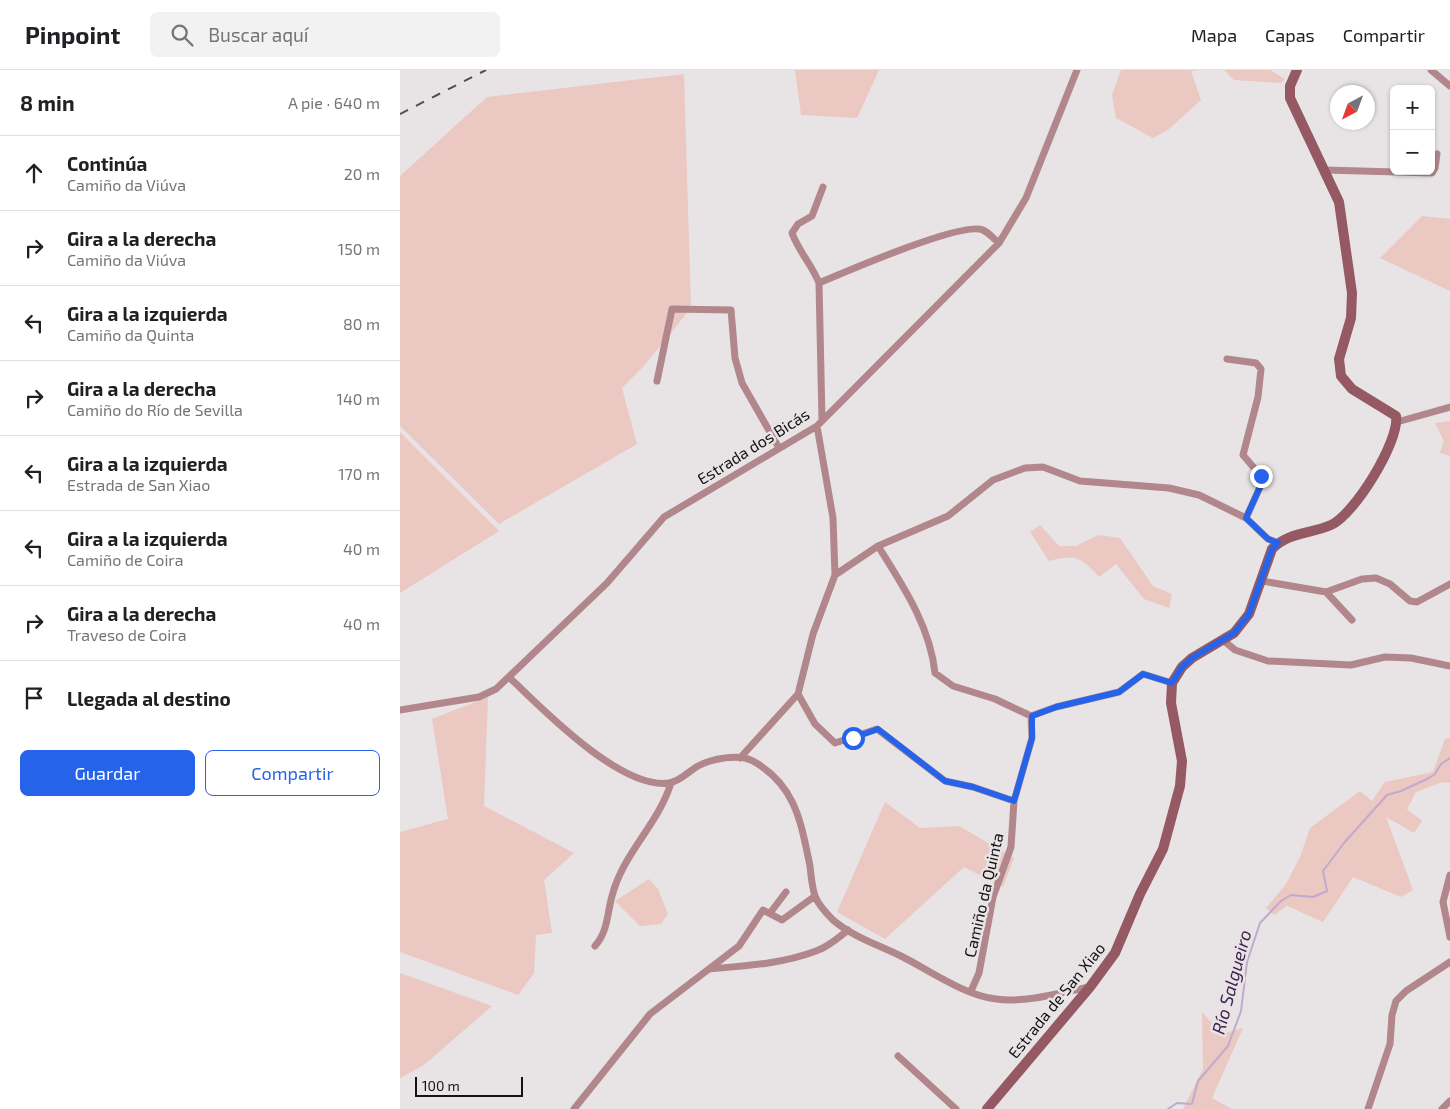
<!DOCTYPE html>
<html lang="es">
<head>
<meta charset="utf-8">
<style>
	:root { --surface:#fff; --page:#f2f2f2; --text:#202124; --muted:#757577; --line:#e0e0e0; --accent:#2563eb }
	body { margin:0; font-family:"Exo 2",sans-serif; background:var(--page); color:var(--text) }
	.controls { position:absolute; right:15px; top:15px; display:grid; overflow:hidden; border-radius:8px; box-shadow:0 1px 4px #0004 }
	.controls button { width:45px; height:45px; display:grid; place-items:center; padding:0; border:0; border-bottom:1px solid var(--line); background:var(--surface); color:var(--text); font:25px sans-serif }
	.compass { position:absolute; left:930px; top:15px; width:45px; height:45px; border-radius:50%; background:var(--surface); box-shadow:0 1px 4px #0004; rotate:221deg }
	.scale { position:absolute; left:15px; bottom:12px; width:108px; box-sizing:border-box; padding-left:5px; border:2px solid #141213; border-top:0; font-size:14px; line-height:18px; white-space:nowrap; color:#141213; -webkit-text-stroke:4px #e8e3e5; paint-order:stroke }
	.stop { position:absolute; width:15px; height:15px; margin:-11px; border:4px solid #2563eb; border-radius:50%; background:#fff }
	.stop.end { background:#2563eb; border-color:#fff; box-shadow:0 1px 5px #0008 }
	.list { margin:0; padding:0; list-style:none }
	h2 { display:flex; justify-content:space-between; align-items:center; height:65px; margin:0; padding:0 20px; font-size:21px }
	h2 small { font-size:16px; font-weight:400; color:var(--muted) }
	.list li { display:grid; grid-template-columns:32px 1fr auto; gap:15px; align-items:center; box-sizing:border-box; height:75px; padding:0 20px; border-top:1px solid var(--line) }
	.list b { display:block; font-size:19px; white-space:nowrap }
	.list p { margin:0; font-size:16px; white-space:nowrap; color:var(--muted) }
	.list em { font-size:16px; font-style:normal; color:var(--muted) }
	.actions { display:flex; gap:10px; padding:15px 20px }
	.actions a { flex:1; padding:11px 0; border:1px solid var(--accent); border-radius:8px; text-align:center; font-size:18px; color:var(--accent) }
	.actions .main { background:var(--accent); color:#fff }
	.icon { flex:none; width:28px; height:28px; fill:none; stroke:currentColor; stroke-width:2; stroke-linecap:round; stroke-linejoin:round }
	.map { position:relative; flex:none; width:1050px; height:1039px; overflow:hidden }
	header { display:flex; align-items:center; gap:30px; box-sizing:border-box; height:70px; padding:0 25px; background:var(--surface); border-bottom:1px solid var(--line) }
	header strong { font-size:24px }
	nav { display:flex; gap:28px; margin-inline-start:auto; font-size:18px }
	.search { width:350px; height:45px; background:var(--page); display:flex; align-items:center; gap:12px; box-sizing:border-box; padding:0 18px; border-radius:8px; color:var(--muted); font-size:19px }
	main { display:flex }
	aside { flex:1; background:var(--surface) }
	.map>svg:first-child { display:block }
	.green { fill:#ebc8c2 }
	.lines { fill:none; stroke-linecap:round; stroke-linejoin:round }
	.stream { stroke:#c0aace; stroke-width:2 }
	.street { stroke:#b1878c; stroke-width:7 }
	.secondary { stroke:#945963; stroke-width:10 }
	.rail { stroke:#514e4f; stroke-width:2; stroke-dasharray:9 9; stroke-linecap:butt }
	.route { stroke:#2563eb; stroke-width:6 }
	.labels { text-anchor:middle; dominant-baseline:central; stroke-width:5; stroke-linejoin:round; paint-order:stroke }
	.street-label { font-size:16px; fill:#141213; stroke:#e8e3e5 }
	.water-label { font-size:18px; font-style:italic; fill:#402350; stroke:#e8e3e5 }
</style>
</head>
<body>
<header>
<strong>Pinpoint</strong>
<div class="search"><svg class="icon" aria-label="search" viewBox="0 0 24 24"><circle cx="10" cy="10" r="6"/><path d="M15 15l6 6"/></svg>Buscar aquí</div>
<nav><a>Mapa</a><a>Capas</a><a>Compartir</a></nav>
</header>
<main>
<aside>
<h2>8 min<small>A pie · 640 m</small></h2>
<ul class="list">
<li><svg class="icon" aria-label="ahead" viewBox="0 0 24 24"><path d="M12 20V5M6 11l6-6 6 6"/></svg><div><b>Continúa</b><p>Camiño da Viúva</p></div><em>20 m</em></li>
<li><svg class="icon" aria-label="right" viewBox="0 0 24 24"><path d="M7 20v-9h11M14 6l5 5-5 5"/></svg><div><b>Gira a la derecha</b><p>Camiño da Viúva</p></div><em>150 m</em></li>
<li><svg class="icon" aria-label="left" viewBox="0 0 24 24"><path d="M17 20v-9H6M10 6l-5 5 5 5"/></svg><div><b>Gira a la izquierda</b><p>Camiño da Quinta</p></div><em>80 m</em></li>
<li><svg class="icon" aria-label="right" viewBox="0 0 24 24"><path d="M7 20v-9h11M14 6l5 5-5 5"/></svg><div><b>Gira a la derecha</b><p>Camiño do Río de Sevilla</p></div><em>140 m</em></li>
<li><svg class="icon" aria-label="left" viewBox="0 0 24 24"><path d="M17 20v-9H6M10 6l-5 5 5 5"/></svg><div><b>Gira a la izquierda</b><p>Estrada de San Xiao</p></div><em>170 m</em></li>
<li><svg class="icon" aria-label="left" viewBox="0 0 24 24"><path d="M17 20v-9H6M10 6l-5 5 5 5"/></svg><div><b>Gira a la izquierda</b><p>Camiño de Coira</p></div><em>40 m</em></li>
<li><svg class="icon" aria-label="right" viewBox="0 0 24 24"><path d="M7 20v-9h11M14 6l5 5-5 5"/></svg><div><b>Gira a la derecha</b><p>Traveso de Coira</p></div><em>40 m</em></li>
<li><svg class="icon" aria-label="arrive" viewBox="0 0 24 24"><path d="M6 21V4h12l-3 4 3 4H6"/></svg><div><b>Llegada al destino</b></div></li>
</ul>
<div class="actions"><a class="main">Guardar</a><a>Compartir</a></div>
</aside>
<div class="map">
<svg width="1050" height="1039" viewBox="0 0 1050 1039">
	<rect width="100%" height="100%" fill="#e8e3e5"/>
	<path class="green" d="M 395,0 L 479,0 L 457,48 L 401,45 Z
		M 721,0 L 796,0 L 791,1 L 801,30 L 769,59 L 753,68 L 716,48 L 712,25 Z
		M 824,0 L 870,0 L 885,9 L 881,13 L 834,10 Z
		M 284,4 L 291,238 L 243,297 L 222,318 L 237,374 L 99,454 L 0,356 L 0,106 L 87,27 Z
		M 1022,146 L 1050,149 L 1050,221 L 980,188 Z
		M 1050,351 L 1050,386 L 1040,383 L 1044,371 L 1035,353 Z
		M 0,362 L 99,461 L 0,523 Z
		M 640,455 L 659,476 L 676,476 L 698,465 L 720,468 L 753,516 L 772,524 L 769,538 L 744,529 L 716,494 L 699,507 C 681,487 675,484 649,491 L 630,462 Z
		M 88,627 L 84,736 L 174,783 L 144,810 L 152,863 L 136,865 L 134,903 L 118,925 L 0,882 L 0,762 L 48,749 L 32,649 Z
		M 1050,668 L 1050,713 L 1042,712 L 1016,722 L 1007,739 L 1022,751 L 1014,763 L 986,747 L 1013,820 L 1001,827 L 953,807 L 923,852 L 887,836 L 874,845 L 866,838 L 886,814 L 900,787 L 910,758 L 960,721 L 972,731 L 985,712 L 1033,702 L 1045,669 Z
		M 485,732 L 520,758 L 559,756 L 614,788 L 603,817 L 564,797 L 485,869 L 437,842 Z
		M 249,809 L 258,819 L 268,844 L 261,854 L 240,856 L 215,831 Z
		M 0,903 L 92,936 L 24,995 L 0,1008 Z
		M 802,942 L 822,964 L 843,958 L 812,1028 L 832,1039 L 783,1039 L 803,999 Z"/>
	<g class="lines">
		<path class="stream" d="M 768,1039 L 777,1033 L 792,1034 L 798,1011 L 828,976 L 841,941 L 847,892 L 860,853 L 881,831 L 891,825 L 913,827 L 927,821 L 923,801 L 944,773 L 987,725 L 1001,721 L 1027,709 L 1035,704 L 1041,694 L 1050,688"/>
		<path class="street" d="M 1031,0 L 1050,16
			M 925,100 L 1032,103 L 1035,98 L 1037,84
			M 419,213 C 445,202 562,151 583,160 C 589,163 594,169 599,173
			M 827,289 L 856,293 L 861,299 L 858,327 L 843,385 L 861,406 L 860,417 L 846,448
			M 257,311 L 272,239 L 331,240 L 335,288 L 342,313 L 379,378
			M 422,350 L 419,213 C 412,195 399,182 392,163 L 398,154 L 412,146 L 423,117
			M 997,352 L 1050,337
			M 478,476 C 503,516 530,556 535,603 L 553,616 L 595,629 L 631,646 L 656,637 L 719,622 L 743,604 L 772,613
			M 435,505 L 478,476 L 548,446 L 593,410 L 625,398 L 643,397 L 680,411 L 769,418 L 799,425 L 846,448 L 868,469 L 878,473
			M 862,511 L 926,522 L 962,509 L 976,508 L 990,514 L 1010,531 L 1017,532 L 1050,514
			M 926,522 L 952,550
			M 823,570 L 835,580 L 868,591 L 951,595 L 985,587 L 1011,588 L 1050,596
			M 109,607 C 142,639 221,720 269,713 C 279,712 289,701 298,696 C 311,689 339,683 353,691 C 396,715 401,753 410,796 C 411,806 412,817 415,826 C 418,834 427,844 433,850 C 453,867 481,876 503,887 C 530,901 566,926 596,929 C 627,933 659,923 689,917
			M 398,624 L 415,654 L 435,673 L 477,659 L 545,711 L 573,717 L 614,731
			M 0,640 L 79,627 L 96,619 L 207,513 L 264,447 L 417,356 L 599,173 L 626,128 L 677,0
			M 340,688 L 398,624 L 413,564 L 435,505 L 433,448 L 417,356
			M 1050,805 L 1043,832 L 1050,867
			M 370,843 L 386,822
			M 195,876 C 208,861 207,844 212,826 C 223,783 258,755 271,713
			M 309,899 C 344,896 382,894 416,881 C 428,877 438,868 448,860
			M 571,921 L 579,903 L 593,827 L 611,777 L 614,731 L 632,668 L 631,646
			M 498,986 L 556,1039
			M 174,1039 L 250,944 L 339,876 L 363,840 L 382,850 L 415,826
			M 968,1039 L 990,974 L 992,945 L 996,931 L 1006,921 L 1050,892
			M 1042,1039 L 1050,1031"/>
		<path class="secondary" d="M 587,1039 L 690,917 L 715,883 L 740,824 L 763,779 L 780,716 L 782,691 L 771,633 L 772,613 L 782,597 L 792,588 L 834,563 L 849,544 L 872,479 C 888,462 911,464 931,455 C 954,445 1000,371 996,346 L 952,319 L 941,306 L 939,289 L 951,248 L 952,223 L 939,132 L 890,28 L 890,16 L 897,0"/>
		<path class="rail" d="M 0,44 L 86,0"/>
	</g>
	<g class="lines">
		<path class="route" d="M 453,668 L 478,659 L 545,711 L 573,717 L 614,731 L 632,668 L 632,646 L 656,637 L 719,622 L 743,604 L 772,613 L 782,597 L 792,588 L 834,563 L 849,544 L 872,479 L 878,473 L 868,469 L 846,448 L 860,417 L 861,406"/>
	</g>
	<g class="labels">
		<g class="street-label">
			<text transform="translate(353 376) rotate(-32)">Estrada dos Bicás</text>
			<text transform="translate(583 825) rotate(-77)">Camiño da Quinta</text>
			<text transform="translate(656 930) rotate(-51)">Estrada de San Xiao</text>
		</g>
		<g class="water-label">
			<text transform="translate(831 912) rotate(-75)">Río Salgueiro</text>
		</g>
	</g>
</svg>
<div class="controls">
<button>+</button>
<button>−</button>
</div>
<svg class="compass" viewBox="-18 -18 36 36"><path d="M0-13l5 13h-10z" fill="#e53935"/><path d="M0 13l5-13h-10z" fill="#757577"/></svg>
<div class="scale">100 m</div>
<div class="stop" style="left:453px;top:668px"></div>
<div class="stop end" style="left:861px;top:406px"></div>
</div>
</main>
</body>
</html>
